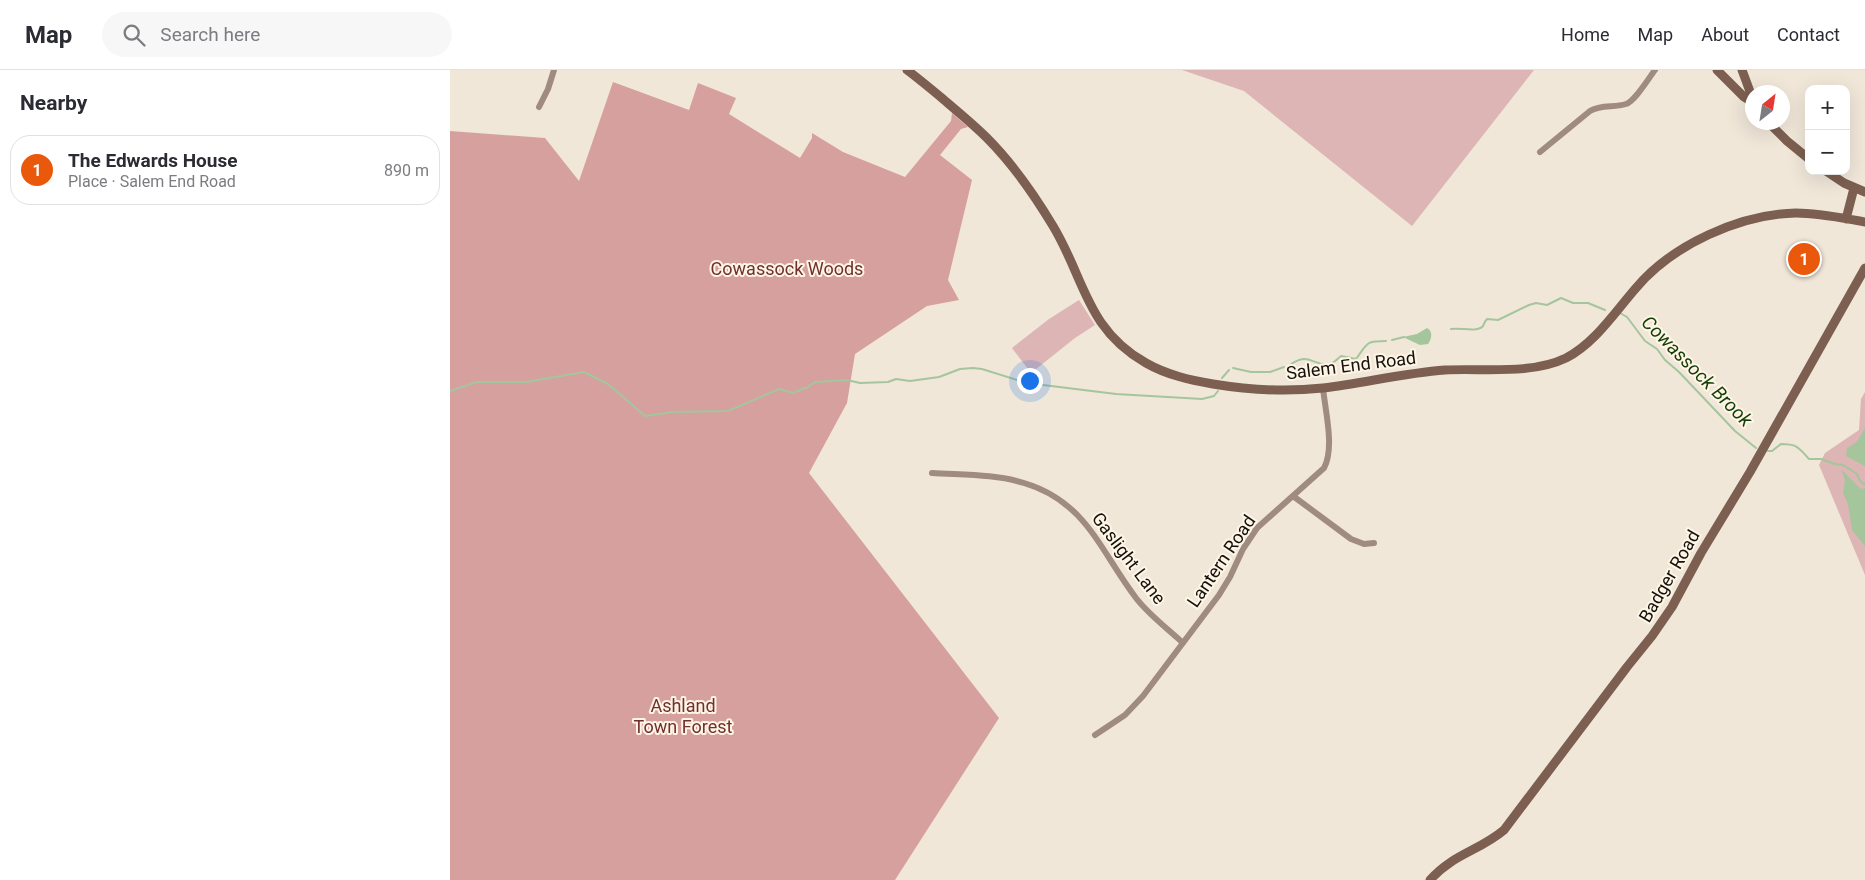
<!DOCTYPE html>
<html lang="en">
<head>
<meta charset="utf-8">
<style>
	:root { --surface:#fff; --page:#f7f7f7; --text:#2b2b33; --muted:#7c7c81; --line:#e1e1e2; --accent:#ea580c }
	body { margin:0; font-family:Roboto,sans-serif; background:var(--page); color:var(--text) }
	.controls { position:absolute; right:15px; top:15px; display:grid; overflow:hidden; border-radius:10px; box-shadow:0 5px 20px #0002 }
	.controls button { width:45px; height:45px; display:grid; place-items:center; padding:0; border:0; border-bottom:1px solid var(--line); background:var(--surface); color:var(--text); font:25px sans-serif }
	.compass { position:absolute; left:1295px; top:15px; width:45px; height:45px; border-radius:50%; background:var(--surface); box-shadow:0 5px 20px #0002; rotate:30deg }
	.you { position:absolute; left:579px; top:310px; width:18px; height:18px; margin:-12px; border:4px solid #fff; border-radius:50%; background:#1a73e8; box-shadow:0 0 0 8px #1a73e833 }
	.badge { display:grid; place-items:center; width:32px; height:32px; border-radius:50%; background:var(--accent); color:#fff; font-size:16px; font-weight:700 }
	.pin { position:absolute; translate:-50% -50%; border:2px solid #fff; box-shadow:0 1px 5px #0006 }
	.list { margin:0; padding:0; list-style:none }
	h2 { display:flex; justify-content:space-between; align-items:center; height:65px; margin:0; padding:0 20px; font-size:21px }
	h2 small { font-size:16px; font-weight:400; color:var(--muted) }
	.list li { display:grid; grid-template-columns:32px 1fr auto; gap:15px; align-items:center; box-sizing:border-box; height:70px; margin:0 10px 10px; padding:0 10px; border:1px solid var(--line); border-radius:20px }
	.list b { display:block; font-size:19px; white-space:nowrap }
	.list p { margin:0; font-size:16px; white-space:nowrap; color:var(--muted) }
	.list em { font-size:16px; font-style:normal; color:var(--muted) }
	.icon { flex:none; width:28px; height:28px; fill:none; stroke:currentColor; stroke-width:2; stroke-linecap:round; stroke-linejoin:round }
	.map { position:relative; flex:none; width:1415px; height:810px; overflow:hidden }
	header { display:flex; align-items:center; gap:30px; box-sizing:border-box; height:70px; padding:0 25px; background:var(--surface); border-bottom:1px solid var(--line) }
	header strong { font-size:24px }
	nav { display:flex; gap:28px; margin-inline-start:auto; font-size:18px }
	.search { width:350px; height:45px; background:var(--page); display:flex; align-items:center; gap:12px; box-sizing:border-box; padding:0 18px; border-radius:28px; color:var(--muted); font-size:19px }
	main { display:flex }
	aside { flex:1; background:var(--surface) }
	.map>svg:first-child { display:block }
	.green { fill:#dcb5b4 }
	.forest { fill:#d6a09f }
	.water { fill:#a5c59d }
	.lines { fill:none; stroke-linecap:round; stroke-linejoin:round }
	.stream { stroke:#a5c59d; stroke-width:2 }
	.street { stroke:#a08b81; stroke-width:6 }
	.secondary { stroke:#7c5f50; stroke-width:9 }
	.labels { text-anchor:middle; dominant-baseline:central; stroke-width:4; stroke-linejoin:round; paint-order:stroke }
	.park-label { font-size:18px; fill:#722f32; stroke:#fef5e6 }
	.street-label { font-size:18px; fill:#14110c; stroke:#fef5e6 }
	.water-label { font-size:19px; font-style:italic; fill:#143e06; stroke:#fef5e6 }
</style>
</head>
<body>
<header>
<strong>Map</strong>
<div class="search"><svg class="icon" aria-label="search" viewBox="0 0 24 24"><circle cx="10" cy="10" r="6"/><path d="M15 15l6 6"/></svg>Search here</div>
<nav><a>Home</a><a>Map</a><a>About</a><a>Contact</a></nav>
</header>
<main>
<aside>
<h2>Nearby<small></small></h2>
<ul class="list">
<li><span class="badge">1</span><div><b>The Edwards House</b><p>Place · Salem End Road</p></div><em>890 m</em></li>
</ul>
</aside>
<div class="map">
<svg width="1415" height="810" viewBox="0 0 1415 810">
	<rect width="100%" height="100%" fill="#f0e7d9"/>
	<path class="green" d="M 732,0 L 1084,0 L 962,156 L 794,21 Z
		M 629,230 L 645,255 L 625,268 L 581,303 L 562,278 L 599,249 Z
		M 1415,322 L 1415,505 L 1369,395 L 1375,383 L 1409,360 L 1411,329 Z"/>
	<path class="forest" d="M 163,12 L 239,40 L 248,13 L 286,28 L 279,44 L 350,88 L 362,68 L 362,63 L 393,82 L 455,107 L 501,51 L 502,43 L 518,57 L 511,59 L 490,85 L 522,110 L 498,210 L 509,230 L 477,236 L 405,284 L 397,333 L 359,403 L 549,648 L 445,810 L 0,810 L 0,61 L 95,68 L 129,111 Z"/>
	<path class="water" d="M 977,258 C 983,261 982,269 978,274 L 970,275 L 953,267 L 967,264 Z
		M 1415,358 L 1415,396 L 1396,386 L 1397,378 C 1407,374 1410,367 1415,358 Z
		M 1392,400 L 1411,419 L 1415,418 L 1415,476 L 1402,460 L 1398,434 L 1393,423 L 1395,411 Z"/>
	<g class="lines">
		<path class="stream" d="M 1170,243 L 1177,247 L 1195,271 L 1207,279 L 1215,290 L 1229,302 L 1285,361 L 1306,378
			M 1001,259 C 1010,257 1027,263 1033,256 C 1034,254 1035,251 1037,249 L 1048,250 L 1079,235 L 1086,233 L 1097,235 L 1111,228 L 1123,233 L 1138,233 L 1155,240
			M 942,270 L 954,267
			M 840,295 C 859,281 862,296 878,294 C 884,294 887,289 891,286 L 906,289 C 918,273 915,271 936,271
			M 783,298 L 801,302 L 820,302 L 834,297
			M 772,308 L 779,300
			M 0,321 L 27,312 L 76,312 L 134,302 L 158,314 L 195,346 L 223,342 L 278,341 L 329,319 L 344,323 L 354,318 L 357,318 L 363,313 L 366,312 L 397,310 L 410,313 L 438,312 L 446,309 L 460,311 L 489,307 L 510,299 L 523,298 L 532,299 L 577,313 L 666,324 L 752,329 L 764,326 L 768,321
			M 1318,381 L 1322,381 L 1331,374 C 1348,374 1349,378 1359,389 L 1371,389 L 1385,394 L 1393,395 L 1407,404 L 1410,411 L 1415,415"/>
		<path class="street" d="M 89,37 L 98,19 L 104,0
			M 1090,82 L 1140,41 C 1151,34 1164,38 1176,34 C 1185,31 1198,9 1205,0
			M 482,403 C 512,405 545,404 574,413 C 637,432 650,481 686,528 C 699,545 717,558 733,573
			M 843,426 L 901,469 L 914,474 L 924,473
			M 645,665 L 675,645 L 693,626 L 769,525 L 780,507 L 793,479 L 807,458 L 874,398 C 885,378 875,340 873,318"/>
		<path class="secondary" d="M 457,0 C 469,9 481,19 493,29 C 508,42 523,54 537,68 C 562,93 585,126 603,156 C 635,209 636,259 696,293 C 717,305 740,310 763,314 C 799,320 836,322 873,318 C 914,313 954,303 995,300 C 1033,298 1081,305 1116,288 C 1145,273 1165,242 1186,218 C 1222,175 1290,144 1346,143 C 1369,143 1392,148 1415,152
			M 1267,0 L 1294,27 L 1302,32
			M 1292,0 L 1302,27
			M 1318,52 L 1337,71 L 1359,89
			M 1376,101 L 1394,113 L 1415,122
			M 1396,149 L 1404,118
			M 980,810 C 1003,784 1029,781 1054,760 L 1177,597 L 1202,566 L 1222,537 L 1251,483 L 1300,402 L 1415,198"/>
	</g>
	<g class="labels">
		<g class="park-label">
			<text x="337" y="198">Cowassock Woods</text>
			<text x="233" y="635">Ashland<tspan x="233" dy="21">Town Forest</tspan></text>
		</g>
		<g class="street-label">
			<text transform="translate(901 295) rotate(-7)">Salem End Road</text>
			<text transform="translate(679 488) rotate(53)">Gaslight Lane</text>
			<text transform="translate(771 491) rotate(-56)">Lantern Road</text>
			<text transform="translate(1219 506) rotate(-60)">Badger Road</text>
		</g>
		<g class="water-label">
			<text transform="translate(1247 301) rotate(45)">Cowassock Brook</text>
		</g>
	</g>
</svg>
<div class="controls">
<button>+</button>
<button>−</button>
</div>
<svg class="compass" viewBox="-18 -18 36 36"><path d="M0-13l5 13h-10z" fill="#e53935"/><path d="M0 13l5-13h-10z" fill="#7c7c81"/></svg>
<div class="you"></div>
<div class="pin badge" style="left:1354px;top:189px">1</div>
</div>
</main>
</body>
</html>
